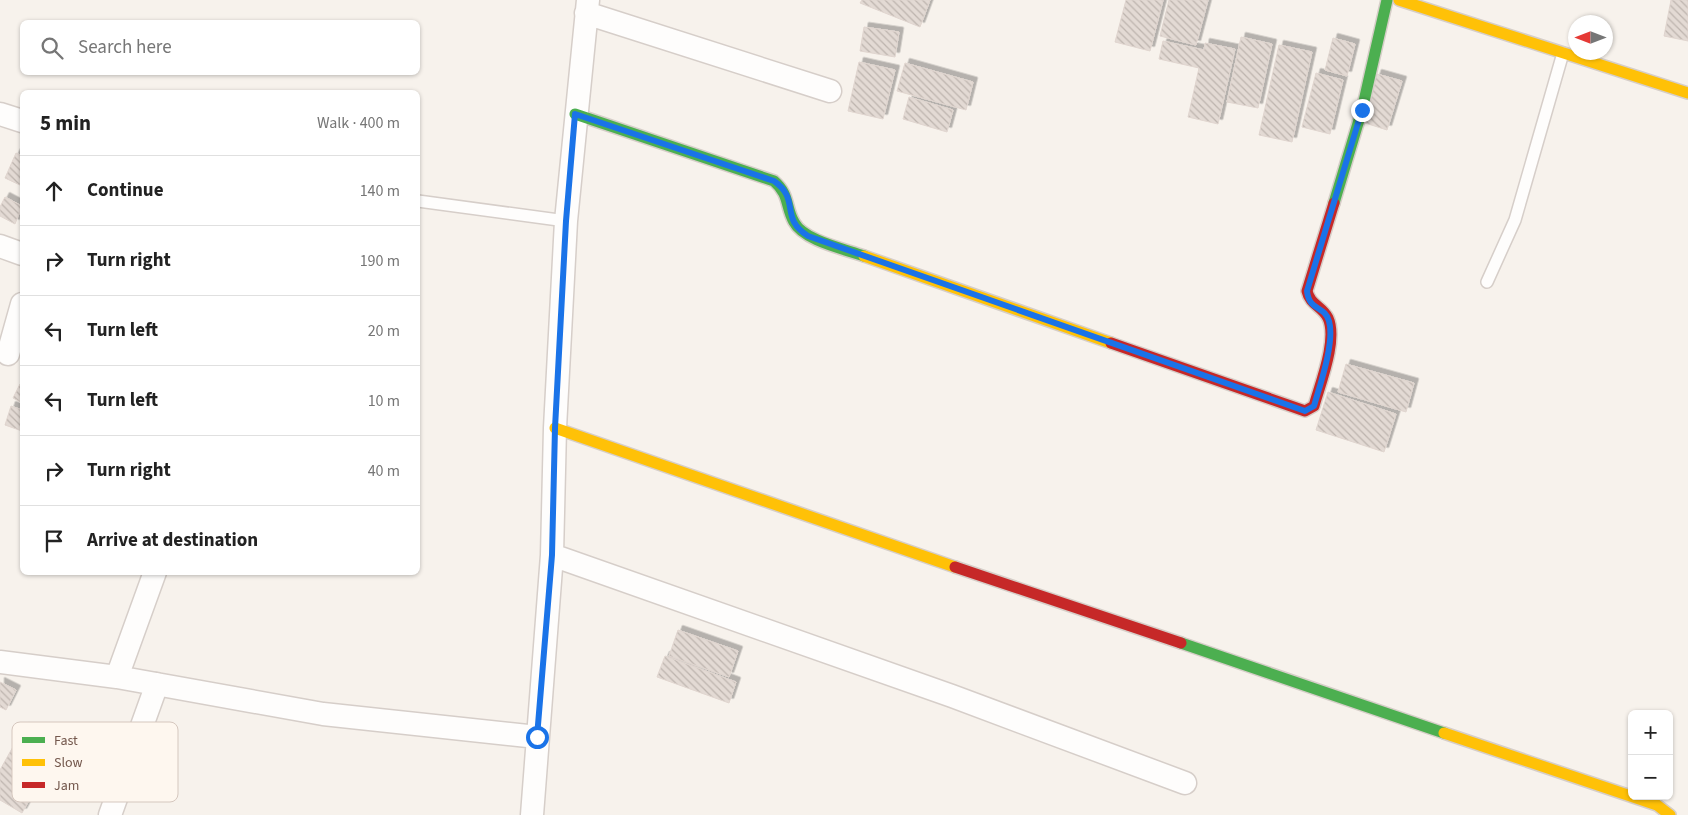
<!DOCTYPE html>
<html lang="en">
<head>
<meta charset="utf-8">
<style>
	:root { --surface:#fff; --page:#f6f6f6; --text:#222; --muted:#767676; --line:#e0e0e0 }
	body { margin:0; font-family:"Source Sans 3",sans-serif; background:var(--page); color:var(--text) }
	.controls { position:absolute; right:15px; bottom:15px; display:grid; overflow:hidden; border-radius:8px; box-shadow:0 1px 4px #0004 }
	.controls button { width:45px; height:45px; display:grid; place-items:center; padding:0; border:0; border-bottom:1px solid var(--line); background:var(--surface); color:var(--text); font:25px sans-serif }
	.compass { position:absolute; left:1568px; top:15px; width:45px; height:45px; border-radius:50%; background:var(--surface); box-shadow:0 1px 4px #0004; rotate:270deg }
	.stop { position:absolute; width:15px; height:15px; margin:-11px; border:4px solid #1a73e8; border-radius:50%; background:#fff }
	.stop.end { background:#1a73e8; border-color:#fff; box-shadow:0 1px 5px #0008 }
	.list { margin:0; padding:0; list-style:none }
	h2 { display:flex; justify-content:space-between; align-items:center; height:65px; margin:0; padding:0 20px; font-size:21px }
	h2 small { font-size:16px; font-weight:400; color:var(--muted) }
	.list li { display:grid; grid-template-columns:32px 1fr auto; gap:15px; align-items:center; box-sizing:border-box; height:70px; padding:0 20px; border-top:1px solid var(--line) }
	.list b { display:block; font-size:19px; white-space:nowrap }
	.list em { font-size:16px; font-style:normal; color:var(--muted) }
	.icon { flex:none; width:28px; height:28px; fill:none; stroke:currentColor; stroke-width:2; stroke-linecap:round; stroke-linejoin:round }
	.map { position:relative; flex:none; width:1688px; height:815px; overflow:hidden }
	.search { position:absolute; background:var(--surface); box-shadow:0 1px 4px #0004; left:20px; top:20px; width:400px; height:55px; display:flex; align-items:center; gap:12px; box-sizing:border-box; padding:0 18px; border-radius:8px; color:var(--muted); font-size:19px }
	.panel { position:absolute; background:var(--surface); box-shadow:0 1px 4px #0004; left:20px; top:90px; width:400px; height:485px; border-radius:8px }
	.map>svg:first-child { display:block }
	.building { fill:url(#building-back-hatch); stroke:#e0d5cf; filter:url(#shadow) }
	.lines { fill:none; stroke-linecap:round; stroke-linejoin:round }
	.lane-casing { stroke:#d6cec9; stroke-width:14 }
	.street-casing { stroke:#d6cec9; stroke-width:25 }
	.fast-casing { stroke:#d6cec8; stroke-width:14 }
	.slow-casing { stroke:#d6cec8; stroke-width:14 }
	.jam-casing { stroke:#d6cec8; stroke-width:14 }
	.lane { stroke:#fefdfc; stroke-width:11 }
	.street { stroke:#fefdfc; stroke-width:22 }
	.fast { stroke:#4caf50; stroke-width:11 }
	.slow { stroke:#ffc107; stroke-width:11 }
	.jam { stroke:#c62828; stroke-width:11 }
	.route { stroke:#1a73e8; stroke-width:6 }
	.key { fill:#fef7ef; stroke:#d5c7be; stroke-width:1 }
	.key-label { font-size:14px; fill:#74584d }
</style>
</head>
<body>
<div class="map">
<svg width="1688" height="815" viewBox="0 0 1688 815">
	<defs>
		<pattern id="building-back-hatch" width="6" height="6" patternUnits="userSpaceOnUse" patternTransform="scale(1.25)"><rect width="6" height="6" fill="#e3dad4"/><path d="M-1 5l2 2M0 0l6 6M5-1l2 2" fill="none" stroke="#bdb4ae"/></pattern>
		<filter id="shadow"><feDropShadow dx="4.5" dy="-4.5" stdDeviation="0" flood-color="#0004"/></filter>
	</defs>
	<rect width="100%" height="100%" fill="#f7f2ec"/>
	<path class="building" d="M 862,0 L 930,0 L 920,27 L 860,3 Z
		M 1126,0 L 1163,0 L 1150,51 L 1115,42 Z
		M 1169,0 L 1208,0 L 1196,45 L 1160,36 Z
		M 1671,0 L 1688,0 L 1688,41 L 1664,36 Z
		M 864,27 L 899,32 L 895,57 L 860,51 Z
		M 1241,37 L 1272,44 L 1258,108 L 1227,102 Z
		M 1333,38 L 1355,44 L 1347,76 L 1325,70 Z
		M 1163,41 L 1204,50 L 1205,43 L 1235,49 L 1218,124 L 1188,117 L 1199,68 L 1159,59 Z
		M 1279,45 L 1312,52 L 1292,142 L 1259,135 Z
		M 859,62 L 895,70 L 883,119 L 848,111 Z
		M 905,63 L 973,82 L 966,110 L 897,91 Z
		M 1316,73 L 1343,80 L 1330,134 L 1302,127 Z
		M 1377,74 L 1402,81 L 1387,130 L 1362,122 Z
		M 909,97 L 953,110 L 947,132 L 903,119 Z
		M 16,153 L 22,156 L 22,186 L 5,178 Z
		M 5,197 L 22,206 L 15,224 L 0,216 L 0,207 Z
		M 1346,364 L 1414,383 L 1406,412 L 1338,392 Z
		M 20,384 L 22,385 L 22,403 L 13,398 Z
		M 1328,392 L 1396,414 L 1384,452 L 1316,430 Z
		M 11,406 L 22,410 L 22,431 L 5,425 Z
		M 678,630 L 738,651 L 729,677 L 669,656 Z
		M 665,656 L 736,682 L 729,703 L 657,677 Z
		M 0,682 L 16,690 L 6,710 L 0,707 Z
		M 24,727 L 58,747 L 22,813 L 0,800 L 0,770 Z"/>
	<g class="lines">
		<g class="lane-casing">
			<path id="lane" d="M 418,201 L 566,221
				M 1487,282 L 1515,220 L 1563,53"/>
		</g>
		<g class="street-casing">
			<path id="street" d="M 586,13 L 830,91
				M 0,114 L 22,121
				M 0,246 L 22,254
				M 8,354 L 22,304
				M 552,555 L 952,696 L 1185,783
				M 0,662 L 117,677 L 323,714 L 537,737
				M 117,677 L 155,572
				M 110,815 L 157,684
				M 532,815 L 552,555 L 555,428 L 566,221 L 588,0"/>
		</g>
		<g class="fast-casing">
			<path id="fast" d="M 575,114 L 774,181 C 790,195 785,206 794,222 C 804,241 845,249 864,256
				M 1334,203 L 1362,110 L 1387,0
				M 1181,643 L 1444,733"/>
		</g>
		<g class="slow-casing">
			<path id="slow" d="M 1399,0 L 1688,93
				M 864,256 L 1111,343
				M 555,428 L 955,567
				M 1444,733 L 1657,805 L 1670,815"/>
		</g>
		<g class="jam-casing">
			<path id="jam" d="M 1111,343 L 1305,411 L 1314,406 C 1320,384 1338,340 1328,318 C 1322,306 1310,305 1307,291 L 1334,203
				M 955,567 L 1181,643"/>
		</g>
		<use href="#lane" class="lane"/>
		<use href="#street" class="street"/>
		<use href="#fast" class="fast"/>
		<use href="#slow" class="slow"/>
		<use href="#jam" class="jam"/>
	</g>
	<g class="lines">
		<path class="route" d="M 537,737 L 552,555 L 555,428 L 566,221 L 575,114 L 774,181 C 801,200 779,218 808,236 L 1305,411 L 1314,406 C 1320,385 1335,342 1329,321 C 1325,306 1309,311 1307,291 L 1362,110"/>
	</g>
	<rect x="12" y="722" width="166" height="80" rx="8" class="key"/>
	<rect x="22" y="737" width="23" height="6" fill="#4caf50"/>
	<rect x="22" y="759" width="23" height="7" fill="#ffc107"/>
	<rect x="22" y="782" width="23" height="6" fill="#c62828"/>
	<g class="key-label">
		<text x="54" y="745">Fast</text>
		<text x="54" y="767">Slow</text>
		<text x="54" y="790">Jam</text>
	</g>
</svg>
<div class="controls">
<button>+</button>
<button>−</button>
</div>
<svg class="compass" viewBox="-18 -18 36 36"><path d="M0-13l5 13h-10z" fill="#e53935"/><path d="M0 13l5-13h-10z" fill="#767676"/></svg>
<div class="stop" style="left:537px;top:737px"></div>
<div class="stop end" style="left:1362px;top:110px"></div>
<div class="search"><svg class="icon" aria-label="search" viewBox="0 0 24 24"><circle cx="10" cy="10" r="6"/><path d="M15 15l6 6"/></svg>Search here</div>
<section class="panel">
<h2>5 min<small>Walk · 400 m</small></h2>
<ul class="list">
<li><svg class="icon" aria-label="ahead" viewBox="0 0 24 24"><path d="M12 20V5M6 11l6-6 6 6"/></svg><div><b>Continue</b></div><em>140 m</em></li>
<li><svg class="icon" aria-label="right" viewBox="0 0 24 24"><path d="M7 20v-9h11M14 6l5 5-5 5"/></svg><div><b>Turn right</b></div><em>190 m</em></li>
<li><svg class="icon" aria-label="left" viewBox="0 0 24 24"><path d="M17 20v-9H6M10 6l-5 5 5 5"/></svg><div><b>Turn left</b></div><em>20 m</em></li>
<li><svg class="icon" aria-label="left" viewBox="0 0 24 24"><path d="M17 20v-9H6M10 6l-5 5 5 5"/></svg><div><b>Turn left</b></div><em>10 m</em></li>
<li><svg class="icon" aria-label="right" viewBox="0 0 24 24"><path d="M7 20v-9h11M14 6l5 5-5 5"/></svg><div><b>Turn right</b></div><em>40 m</em></li>
<li><svg class="icon" aria-label="arrive" viewBox="0 0 24 24"><path d="M6 21V4h12l-3 4 3 4H6"/></svg><div><b>Arrive at destination</b></div></li>
</ul>
</section>
</div>
</body>
</html>
